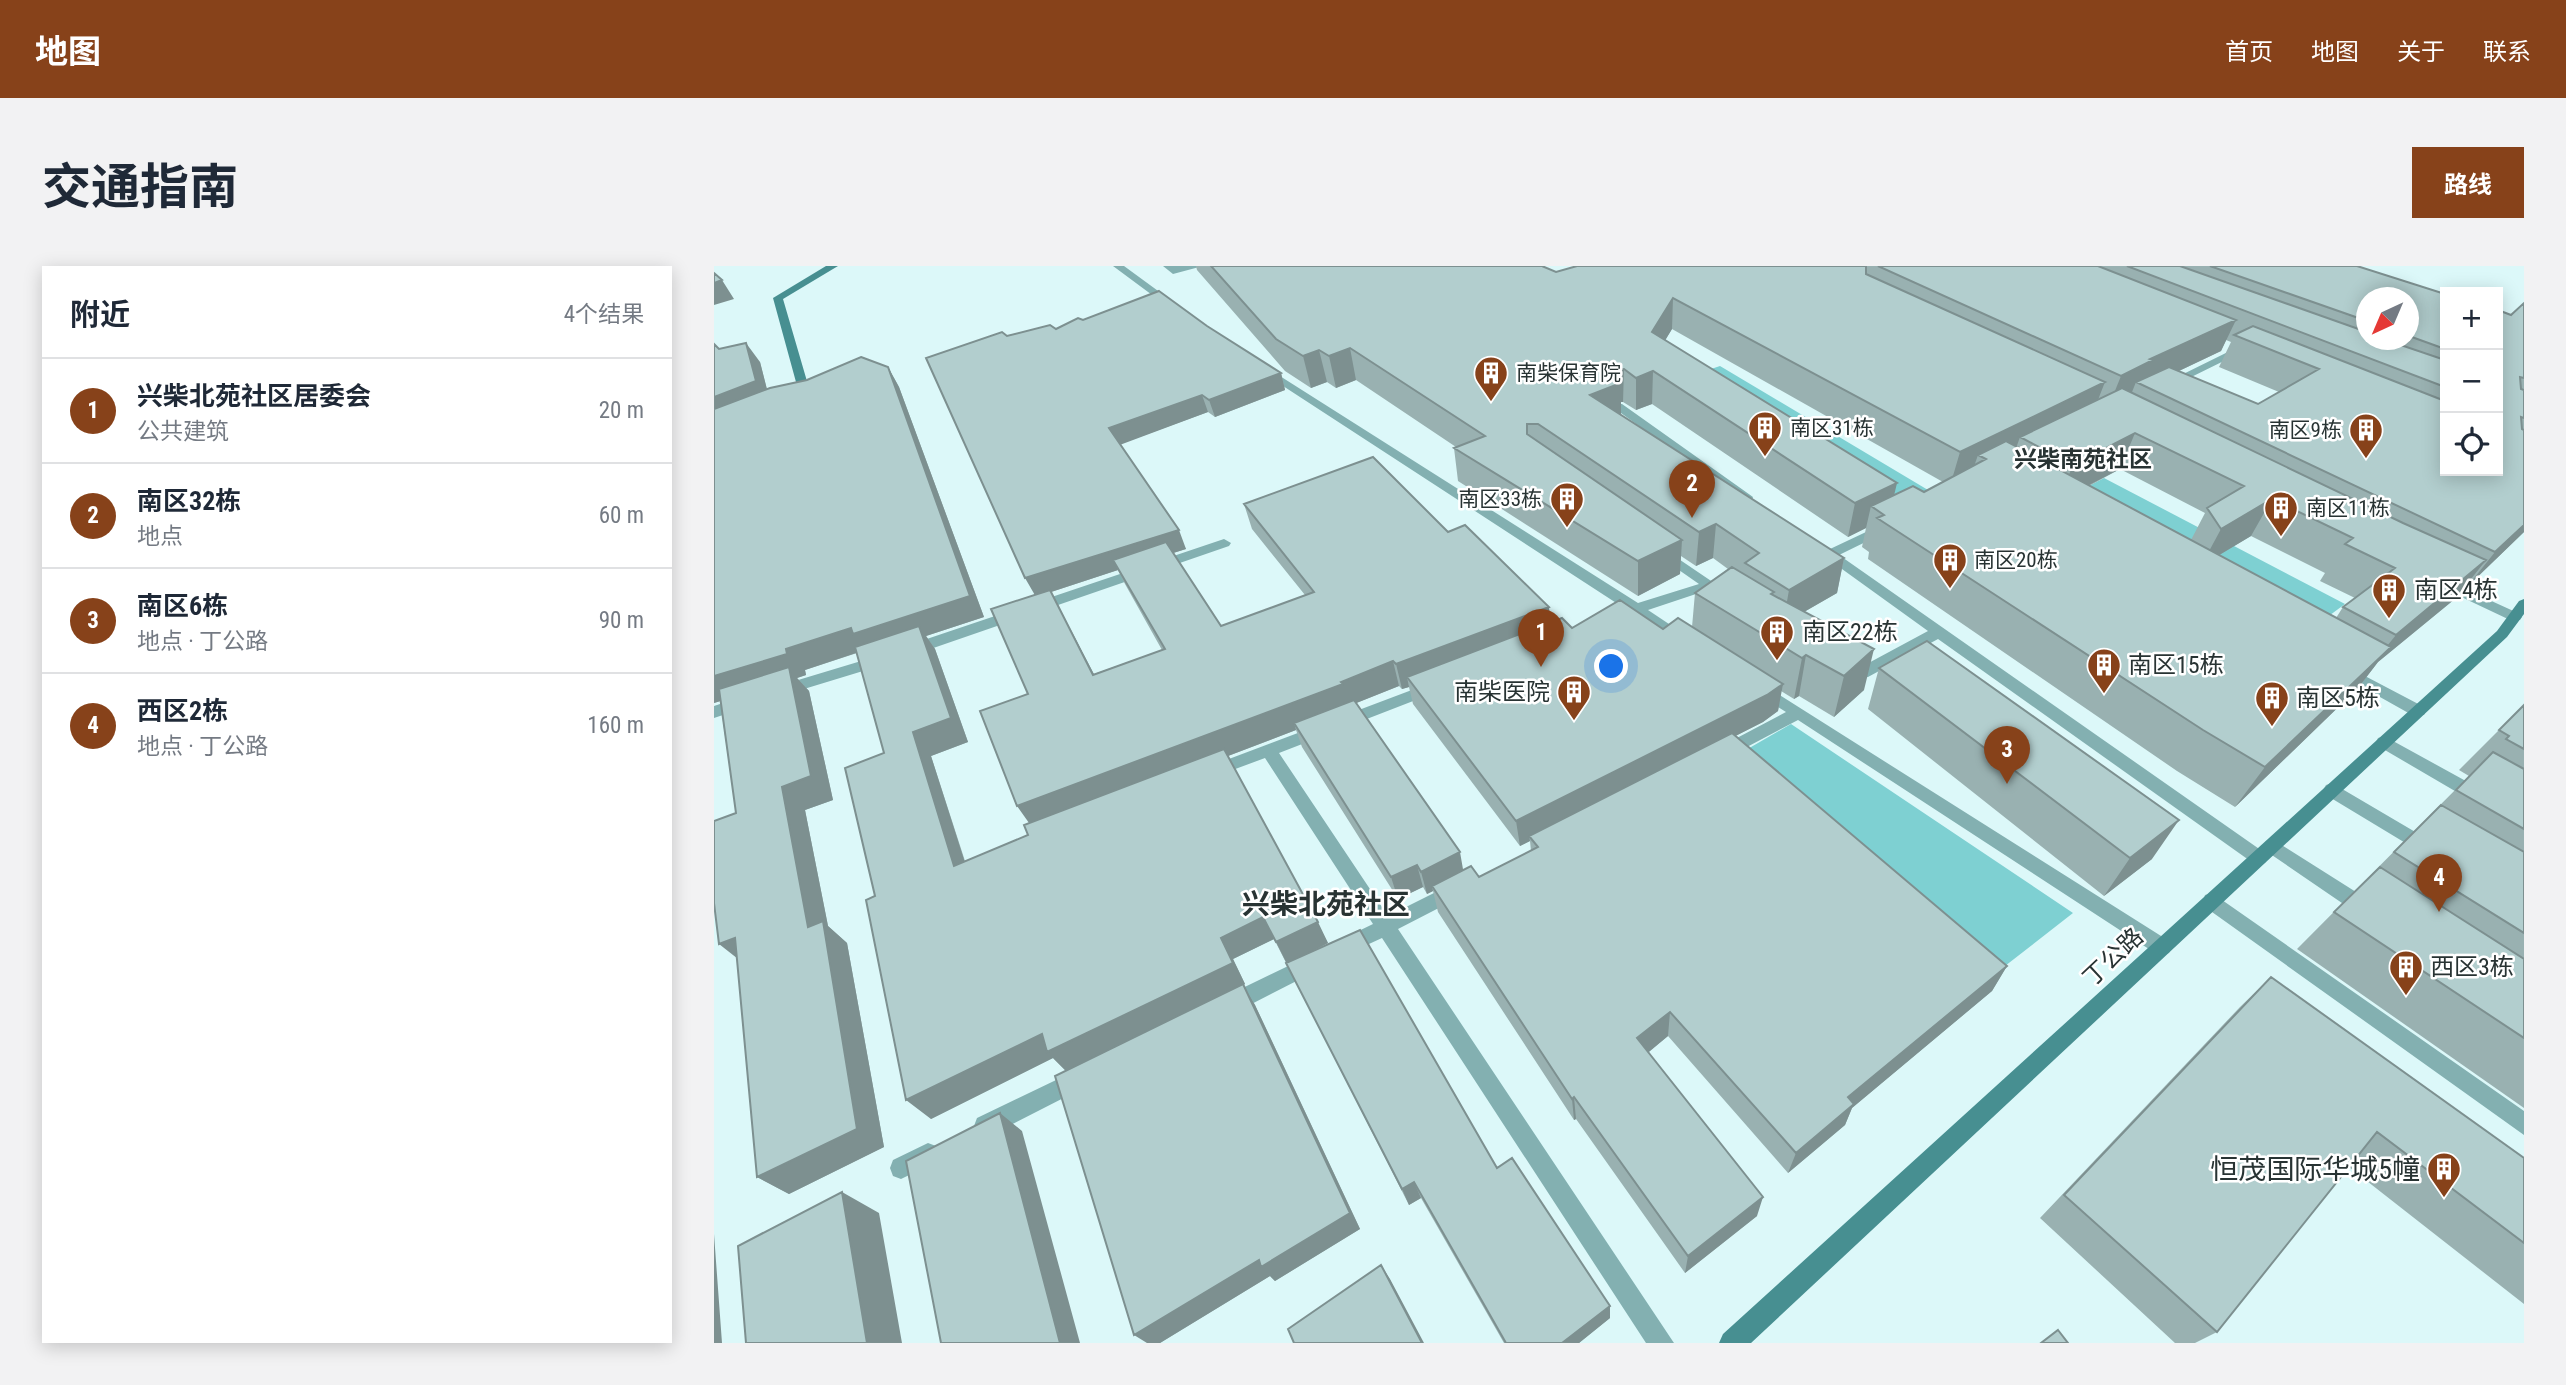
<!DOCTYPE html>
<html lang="zh">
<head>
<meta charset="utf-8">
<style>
	:root { --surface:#fff; --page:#f2f2f3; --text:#1f2937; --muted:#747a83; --line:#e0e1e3; --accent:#87421a }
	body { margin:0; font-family:"Roboto Condensed","Noto Sans SC",sans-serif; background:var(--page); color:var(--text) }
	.controls { position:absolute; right:21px; top:21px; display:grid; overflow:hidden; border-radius:0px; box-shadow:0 4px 18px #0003 }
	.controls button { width:63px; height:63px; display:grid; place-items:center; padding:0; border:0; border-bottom:2px solid var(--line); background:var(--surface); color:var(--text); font:35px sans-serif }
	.compass { position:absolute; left:1642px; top:21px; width:63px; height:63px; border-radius:50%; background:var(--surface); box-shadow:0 4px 18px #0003; rotate:224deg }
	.you { position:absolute; left:898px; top:401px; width:24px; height:24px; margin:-18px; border:5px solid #fff; border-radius:50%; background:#1a73e8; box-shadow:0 0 0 10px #1a73e833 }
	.badge { display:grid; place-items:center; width:46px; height:46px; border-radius:50%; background:var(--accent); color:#fff; font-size:23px; font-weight:700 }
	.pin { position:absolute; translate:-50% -58px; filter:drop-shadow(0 2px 4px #0008) }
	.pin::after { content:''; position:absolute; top:37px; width:24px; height:21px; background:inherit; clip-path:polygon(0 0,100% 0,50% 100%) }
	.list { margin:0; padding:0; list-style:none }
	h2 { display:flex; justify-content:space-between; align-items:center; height:91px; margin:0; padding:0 28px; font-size:30px }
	h2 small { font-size:23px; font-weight:400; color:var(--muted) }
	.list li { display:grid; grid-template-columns:46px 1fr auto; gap:21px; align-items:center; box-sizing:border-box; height:105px; padding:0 28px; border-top:2px solid var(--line) }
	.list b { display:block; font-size:26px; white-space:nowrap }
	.list p { margin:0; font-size:23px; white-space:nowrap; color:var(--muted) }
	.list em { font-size:23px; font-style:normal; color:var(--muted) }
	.icon { flex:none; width:38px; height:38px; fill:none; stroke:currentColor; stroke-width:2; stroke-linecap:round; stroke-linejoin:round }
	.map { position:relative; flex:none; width:1810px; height:1077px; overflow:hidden; border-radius:0px }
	header { display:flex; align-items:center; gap:42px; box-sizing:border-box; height:98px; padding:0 35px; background:var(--accent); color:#fff }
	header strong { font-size:33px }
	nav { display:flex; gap:38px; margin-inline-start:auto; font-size:24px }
	.intro { display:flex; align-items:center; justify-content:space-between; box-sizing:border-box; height:168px; padding:0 42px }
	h1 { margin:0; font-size:49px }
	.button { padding:18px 32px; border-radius:0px; background:var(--accent); color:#fff; font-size:24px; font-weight:700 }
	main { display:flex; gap:42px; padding:0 42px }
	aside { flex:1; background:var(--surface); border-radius:0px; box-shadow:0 4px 18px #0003 }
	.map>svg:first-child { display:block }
	.green { fill:#7ed0d2 }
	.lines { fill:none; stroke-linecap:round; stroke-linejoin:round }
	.lane { fill:#83b0b1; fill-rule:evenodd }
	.street { fill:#83b0b1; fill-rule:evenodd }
	.secondary { fill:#478f91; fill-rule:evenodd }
	.wall { fill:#99b1b1; fill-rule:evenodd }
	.shaded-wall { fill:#7d9090 }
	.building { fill:#b2cece; stroke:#7d9090; stroke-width:2 }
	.labels { text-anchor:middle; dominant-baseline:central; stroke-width:5; stroke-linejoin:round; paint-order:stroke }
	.far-poi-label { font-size:21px; fill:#283333; stroke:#fff; text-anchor:start }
	.far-quarter-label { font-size:23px; font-weight:bold; fill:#283333; stroke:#fff }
	.poi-label { font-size:24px; fill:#283333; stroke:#fff; text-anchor:start }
	.street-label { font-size:24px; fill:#283333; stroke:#fff }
	.quarter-label { font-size:28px; font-weight:bold; fill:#283333; stroke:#fff }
	.near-poi-label { font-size:28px; fill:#283333; stroke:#fff; text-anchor:end }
</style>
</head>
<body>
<header>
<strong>地图</strong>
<nav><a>首页</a><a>地图</a><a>关于</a><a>联系</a></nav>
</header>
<div class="intro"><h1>交通指南</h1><a class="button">路线</a></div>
<main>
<aside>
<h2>附近<small>4个结果</small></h2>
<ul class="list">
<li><span class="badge">1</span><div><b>兴柴北苑社区居委会</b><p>公共建筑</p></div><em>20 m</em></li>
<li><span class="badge">2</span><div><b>南区32栋</b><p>地点</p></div><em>60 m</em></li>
<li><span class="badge">3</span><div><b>南区6栋</b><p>地点 · 丁公路</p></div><em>90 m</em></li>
<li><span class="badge">4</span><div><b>西区2栋</b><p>地点 · 丁公路</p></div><em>160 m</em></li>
</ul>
</aside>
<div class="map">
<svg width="1810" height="1077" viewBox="0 0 1810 1077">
	<rect width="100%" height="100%" fill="#dcf8f9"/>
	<path class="green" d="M 1006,100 L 1214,224 L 1174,242 L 970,112 Z
		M 1390,212 L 1631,338 L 1585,372 L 1342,237 Z
		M 1077,458 L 1359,647 L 1291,700 L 1025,488 Z"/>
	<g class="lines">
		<path class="lane" d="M 399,0 L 410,0 L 466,41 L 457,43 Z
			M 1522,82 L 1527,85 L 1526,87 L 1457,121 L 1447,119 Z
			M 550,100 L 924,337 L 985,318 L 942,288 L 940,285 L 947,281 L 1009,323 L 1002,327 L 994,324 L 934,344 L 979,374 L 976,377 L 966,377 L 921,348 L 910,348 L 908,345 L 910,342 L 546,105 L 546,101 Z
			M 900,138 L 908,138 L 1039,231 L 1038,234 L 1028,234 L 900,142 Z
			M 1169,258 L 1174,259 L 1174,265 L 1125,289 L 1551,587 L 1554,592 L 1551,597 L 1545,599 L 1539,597 L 1224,373 L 1154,411 C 1146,413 1132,408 1127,400 L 1130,396 L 1135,395 L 1149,400 L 1214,365 L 1103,285 L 1110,281 L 1116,283 Z
			M 1727,312 L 1806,348 L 1808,351 L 1806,354 L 1796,354 L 1722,319 L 1722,313 Z
			M 1630,399 L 1710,441 L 1712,445 L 1710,449 L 1698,449 L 1625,408 L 1622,404 Z
			M 719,416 L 727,421 L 725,425 L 565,487 L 674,650 L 736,619 L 743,616 L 750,619 L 752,624 L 750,629 L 684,663 L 960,1077 L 932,1077 L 668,672 L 631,689 L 624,687 L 621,681 L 624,675 L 659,658 L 551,492 L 497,512 L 491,510 L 488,506 L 491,502 Z
			M 1048,418 L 1455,675 L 1458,681 L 1455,687 L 1448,689 L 1441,687 L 1084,454 L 1014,491 L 1002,491 L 1000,487 L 1002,483 L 1072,446 L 1042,427 L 1040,423 L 1042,419 Z
			M 1670,470 L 1770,525 L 1773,530 L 1770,535 L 1758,535 L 1664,480 L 1662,476 L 1664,472 Z
			M 1618,517 L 1720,577 L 1723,582 L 1720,587 L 1714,589 L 1708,587 L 1612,529 L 1609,524 L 1612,519 Z
			M 1558,573 L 1661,638 L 1664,644 L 1661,650 L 1654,652 L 1647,650 L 1552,585 L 1549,580 L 1552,575 Z
			M 1498,627 L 1810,845 L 1810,869 L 1491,641 L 1489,635 L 1491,629 Z
			M 597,689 L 604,692 L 607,698 L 604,704 L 522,746 L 515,748 L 508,746 L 505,739 L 508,732 Z
			M 365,803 L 373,806 L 376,813 L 373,820 L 279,868 L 271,871 L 263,868 L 260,860 L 263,852 Z
			M 214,877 L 222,880 L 225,888 L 222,896 L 187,913 L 179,910 L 176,902 L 179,894 Z"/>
		<path class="street" d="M 449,0 L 489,0 L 459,8 Z
			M 510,273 L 517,277 L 515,280 L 202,388 L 192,388 L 189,384 L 192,380 Z
			M 167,389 L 172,390 L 175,394 L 172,398 L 67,430 L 59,425 L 61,421 Z
			M 30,430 L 36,432 L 38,436 L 36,440 L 0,452 L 0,440 Z"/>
		<path class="secondary" d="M 112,0 L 124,0 L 69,33 L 97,129 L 82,135 L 76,132 L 85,127 L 59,32 Z
			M 1810,333 L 1810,348 L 1793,371 L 1037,1077 L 1005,1077 L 1009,1068 L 1783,365 L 1805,335 Z"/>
	</g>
	<path class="wall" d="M 482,0 L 828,0 L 842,6 L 863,0 L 1643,0 L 1731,28 L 1731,205 L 1797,49 L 1810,37 L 1810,266 L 1753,321 L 1751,320 L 1742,332 L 1664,396 L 1644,422 L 1521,541 L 1463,505 L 1154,293 L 1155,286 L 1148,281 L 1152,262 L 1134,271 L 938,138 L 922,144 L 909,136 L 907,136 L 907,149 L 1130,292 L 1123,327 L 1090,346 L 1150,424 L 1120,451 L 1085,430 L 1080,433 L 1067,425 L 1064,445 L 1049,456 L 1021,470 L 1293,700 L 1278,725 L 1138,842 L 1131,859 L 1074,907 L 954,770 L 934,786 L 1043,950 L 971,1007 L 862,853 L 860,854 L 724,646 L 719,625 L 713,628 L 709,621 L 684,633 L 588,481 L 582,464 L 514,490 L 614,677 L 597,686 L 783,902 L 896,1052 L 865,1077 L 790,1077 L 707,932 L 695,939 L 560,673 L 519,693 L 531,718 L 529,719 L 541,739 L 646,963 L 561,1015 L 556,1010 L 446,1077 L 433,1077 L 352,805 L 339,792 L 217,853 L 161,630 L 170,487 L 143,387 L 91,404 L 92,409 L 83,412 L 95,425 L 119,534 L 91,544 L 114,660 L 133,677 L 170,881 L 75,928 L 43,911 L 22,547 L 6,435 L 0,437 L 0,78 L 5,83 L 46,96 L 53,124 L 174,101 L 185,121 L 270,351 L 212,370 L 221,383 L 254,476 L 217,490 L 251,595 L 314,569 L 315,557 L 314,428 L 321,329 L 293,70 L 342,63 L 369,54 L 493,60 L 567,107 L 571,124 L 501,151 L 494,146 L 406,178 L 472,283 L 459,287 L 507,360 L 591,329 L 538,263 L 530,238 L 734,266 L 836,356 L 858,362 L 949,363 L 978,361 L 981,327 L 1014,303 L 999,292 L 982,300 L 967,290 L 966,308 L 924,330 L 744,215 L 740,182 L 742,181 L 642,114 L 622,122 L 613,116 L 597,122 L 571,105 L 483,4 ZM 1653,32 L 1695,32 L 1695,74 L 1653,74 ZM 958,63 L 1229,216 L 1210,226 L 1180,229 L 951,74 ZM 1512,74 L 1517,76 L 1505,101 L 1565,126 L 1544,138 L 1465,105 L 1507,85 ZM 1406,203 L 1491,247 L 1477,274 L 1375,220 ZM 1537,270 L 1611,307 L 1606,315 L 1641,332 L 1629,341 L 1622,352 L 1505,289 ZM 404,304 L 411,318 L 448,384 L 380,408 L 337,326 ZM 685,420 L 688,423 L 695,421 L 699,438 L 806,580 L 816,575 L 817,585 L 765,611 L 749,604 L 642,437 Z
		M 1165,402 L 1438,593 L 1390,630 L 1154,443 Z
		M 1810,439 L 1810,842 L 1583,683 L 1755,510 L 1745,504 Z
		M 1557,711 L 1810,892 L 1810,1038 L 1635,901 L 1503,1066 L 1481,1077 L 1461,1077 L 1326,952 L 1526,741 Z"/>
	<path class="shaded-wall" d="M 8,14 L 20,33 L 0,39 L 0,17 Z
		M 959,32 L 958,63 L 937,98 L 938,66 Z
		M 1522,54 L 1507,85 L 1431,121 L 1422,116 L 1416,131 L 1394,142 L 1407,110 L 1436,93 Z
		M 32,77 L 46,96 L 56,135 L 0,156 L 0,131 Z
		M 636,82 L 642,114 L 622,122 L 615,90 Z
		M 605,84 L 613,116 L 597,122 L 589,90 Z
		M 174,101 L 185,121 L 270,351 L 212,370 L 221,383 L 254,476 L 217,490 L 259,622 L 240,600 L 151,384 L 91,404 L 92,409 L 83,412 L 95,425 L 119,534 L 91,544 L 114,660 L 133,677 L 170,881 L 75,928 L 43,911 L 94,661 L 68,521 L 77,414 L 0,437 L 0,410 Z
		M 910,103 L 909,136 L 907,136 L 907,150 L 876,129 L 897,105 Z
		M 939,105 L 938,138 L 922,144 L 922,112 Z
		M 567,107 L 571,124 L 501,151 L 495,134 Z
		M 1391,116 L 1378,149 L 1306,171 L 1300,188 L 1272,193 L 1264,189 L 1257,209 L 1236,220 L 1246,186 Z
		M 488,129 L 494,146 L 403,180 L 395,162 Z
		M 1421,167 L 1406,203 L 1344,235 L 1359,199 Z
		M 1183,217 L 1175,251 L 1157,240 L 1152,262 L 1134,271 L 1141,237 Z
		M 1558,233 L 1537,270 L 1487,300 L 1507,263 Z
		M 1002,258 L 999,292 L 982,300 L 985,266 Z
		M 1810,259 L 1810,266 L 1753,321 L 1781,286 Z
		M 465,264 L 472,283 L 405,304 L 399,294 L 404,304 L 337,326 L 393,434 L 322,331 L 311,312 Z
		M 968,274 L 966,308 L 924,330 L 924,295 Z
		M 1130,292 L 1123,327 L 1069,358 L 1075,324 Z
		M 1772,294 L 1742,332 L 1664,396 L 1644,422 L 1521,541 L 1551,501 L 1660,396 L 1682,369 Z
		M 835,341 L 837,366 L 693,411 L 695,421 L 688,423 L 682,398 Z
		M 1160,383 L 1150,424 L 1120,451 L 1130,410 Z
		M 1092,389 L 1085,430 L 1080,433 L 1088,392 Z
		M 679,395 L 685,420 L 635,440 L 580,457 L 582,464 L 320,564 L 303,540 L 627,416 Z
		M 1069,418 L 1064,445 L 1049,456 L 818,574 L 815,570 L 816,575 L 806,580 L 802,555 Z
		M 1465,554 L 1438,593 L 1390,630 L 1416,592 Z
		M 746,586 L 750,609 L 718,620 L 719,625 L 713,628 L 707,606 Z
		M 703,599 L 709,621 L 684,633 L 677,611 Z
		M 549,651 L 560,673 L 519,693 L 531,718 L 529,719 L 541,739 L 646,963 L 561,1015 L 556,1010 L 446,1077 L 433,1077 L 420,1069 L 353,806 L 339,792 L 217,853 L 192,834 L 328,768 L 507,672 Z
		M 604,656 L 614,677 L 573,698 L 562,676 Z
		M 21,672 L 33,700 L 5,678 Z
		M 1293,700 L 1278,725 L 1138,842 L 1131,859 L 1074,907 L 1082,887 L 1134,831 Z
		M 956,746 L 954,770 L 923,796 L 923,772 Z
		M 860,831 L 862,853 L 860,854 L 858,833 Z
		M 286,847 L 308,865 L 366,1077 L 346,1077 Z
		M 700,916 L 707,932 L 695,939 L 688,923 Z
		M 128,926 L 165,947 L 188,1077 L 153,1077 Z
		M 1049,931 L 1043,950 L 971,1007 L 974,990 Z
		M 0,968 L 8,1077 L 0,1077 Z
		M 667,999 L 676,1013 L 710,1077 L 708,1077 Z
		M 896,1040 L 896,1052 L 865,1077 L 848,1077 Z"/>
	<path class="building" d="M 497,0 L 828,0 L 842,6 L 863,0 L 1152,0 L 1152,8 L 1391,116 L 1246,186 L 959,32 L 938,66 L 1183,217 L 1141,237 L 939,105 L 922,112 L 910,103 L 897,105 L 896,110 L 907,117 L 876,129 L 1130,292 L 1075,324 L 1031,297 L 1045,287 L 1002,258 L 985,266 L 824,158 L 813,158 L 813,168 L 968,274 L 924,295 L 740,182 L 771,170 L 636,82 L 615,90 L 605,84 L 589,90 L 562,73 Z
		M 1164,0 L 1384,0 L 1522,54 L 1436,93 L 1439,94 L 1407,110 Z
		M 1413,0 L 1466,0 L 1653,66 L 1653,74 L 1672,74 L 1731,94 L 1731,121 Z
		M 1496,0 L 1643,0 L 1731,28 L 1731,83 L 1695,70 L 1695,32 L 1653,32 L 1653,55 Z
		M 0,7 L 8,14 L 0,17 Z
		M 445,25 L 493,60 L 567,107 L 495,134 L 488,129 L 395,162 L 465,264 L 311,312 L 212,92 L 288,66 L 293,70 L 336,59 L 342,63 L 364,52 L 369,54 Z
		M 1810,37 L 1810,112 L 1806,111 L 1807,123 L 1810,124 L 1810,152 L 1807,151 L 1808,163 L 1810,164 L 1810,259 L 1781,286 L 1422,116 L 1455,101 L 1544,138 L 1605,103 L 1520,69 L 1539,60 L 1731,135 L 1731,205 L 1784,205 L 1784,44 L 1797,49 Z
		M 32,77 L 42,115 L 0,131 L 0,78 L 5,83 Z
		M 147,91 L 174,101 L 256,330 L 139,368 L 137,362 L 72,383 L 73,388 L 0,410 L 0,143 L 56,122 L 93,114 Z
		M 1408,122 L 1689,257 L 1772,294 L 1682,369 L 1629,341 L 1681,302 L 1631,278 L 1639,272 L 1558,233 L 1507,263 L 1493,242 L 1530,220 L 1421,167 L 1359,199 L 1306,171 Z
		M 1292,175 L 1677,381 L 1551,501 L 1489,464 L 1163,252 L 1170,249 L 1157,240 L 1199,220 L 1210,226 L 1272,193 L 1264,189 Z
		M 659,191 L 734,266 L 751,259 L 835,341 L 682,398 L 679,395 L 627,416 L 629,418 L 303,540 L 266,445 L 314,428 L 277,343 L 336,324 L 379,409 L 451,383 L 399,294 L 452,276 L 507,360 L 600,326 L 530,238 Z
		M 1018,301 L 1060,326 L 1057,328 L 1160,383 L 1130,410 L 1092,389 L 1088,392 L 981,327 Z
		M 906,334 L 949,363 L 964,352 L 1069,418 L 1053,429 L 802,555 L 693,411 L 848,352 L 858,362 Z
		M 205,360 L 237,452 L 199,466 L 240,600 L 314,569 L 310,559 L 510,483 L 604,656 L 562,676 L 549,651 L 507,672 L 519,697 L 333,786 L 328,768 L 192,834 L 152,634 L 161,630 L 131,502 L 170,487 L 141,381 Z
		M 1213,375 L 1465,554 L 1416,592 L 1165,402 Z
		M 75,401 L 97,510 L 68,521 L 94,661 L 109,655 L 143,863 L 43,911 L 21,672 L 5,678 L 0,637 L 0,555 L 22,547 L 5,423 Z
		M 640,434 L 746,586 L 707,606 L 703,599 L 677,611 L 580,457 Z
		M 1810,439 L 1810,483 L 1792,473 L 1795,470 L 1785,464 Z
		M 1018,467 L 1293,700 L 1134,831 L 1140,838 L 1082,887 L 956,746 L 923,772 L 1049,931 L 974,990 L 860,831 L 858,833 L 718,620 L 757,600 L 765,611 L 824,581 L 815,570 Z
		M 1779,486 L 1810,503 L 1810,563 L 1742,524 Z
		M 1727,539 L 1810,586 L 1810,667 L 1680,586 Z
		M 1666,601 L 1810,693 L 1810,772 L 1620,646 Z
		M 646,664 L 783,902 L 798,892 L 896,1040 L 848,1077 L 792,1077 L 700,916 L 688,923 L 572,697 Z
		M 1557,711 L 1810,892 L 1810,977 L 1663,866 L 1503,1066 L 1350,929 Z
		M 529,718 L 636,947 L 547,1001 L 545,994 L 420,1069 L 341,810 Z
		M 286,847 L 346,1077 L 227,1077 L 192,895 Z
		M 128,926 L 153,1077 L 32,1077 L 24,980 Z
		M 667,999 L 708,1077 L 580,1077 L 574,1063 Z
		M 1344,1064 L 1354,1077 L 1327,1077 Z"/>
	<defs>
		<g id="building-pin" transform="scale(1.75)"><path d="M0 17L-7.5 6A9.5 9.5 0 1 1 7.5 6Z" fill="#87421a" stroke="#fff"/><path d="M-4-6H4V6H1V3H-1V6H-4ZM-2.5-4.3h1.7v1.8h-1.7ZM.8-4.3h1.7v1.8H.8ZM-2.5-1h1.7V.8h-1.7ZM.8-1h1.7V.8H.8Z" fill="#fff"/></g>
	</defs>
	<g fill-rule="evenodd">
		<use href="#building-pin" x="777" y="107"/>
		<use href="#building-pin" x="1051" y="162"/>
		<use href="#building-pin" x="1652" y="164"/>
		<use href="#building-pin" x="853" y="233"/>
		<use href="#building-pin" x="1567" y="242"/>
		<use href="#building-pin" x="1236" y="294"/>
		<use href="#building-pin" x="1675" y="324"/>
		<use href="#building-pin" x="1063" y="366"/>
		<use href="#building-pin" x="1390" y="399"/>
		<use href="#building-pin" x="860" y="426"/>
		<use href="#building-pin" x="1558" y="432"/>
		<use href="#building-pin" x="1692" y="701"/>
		<use href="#building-pin" x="1730" y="903"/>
	</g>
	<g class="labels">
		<g class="far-poi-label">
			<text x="802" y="107">南柴保育院</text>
			<text x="1076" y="162">南区31栋</text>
			<text x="1628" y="164" text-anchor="end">南区9栋</text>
			<text x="828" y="233" text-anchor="end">南区33栋</text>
			<text x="1592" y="242">南区11栋</text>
			<text x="1260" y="294">南区20栋</text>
		</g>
		<g class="far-quarter-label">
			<text x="1369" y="193">兴柴南苑社区</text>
		</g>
		<g class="poi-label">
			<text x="1700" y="324">南区4栋</text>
			<text x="1088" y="366">南区22栋</text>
			<text x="1414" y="399">南区15栋</text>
			<text x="836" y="426" text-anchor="end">南柴医院</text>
			<text x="1582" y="432">南区5栋</text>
			<text x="1716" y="701">西区3栋</text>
		</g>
		<g class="street-label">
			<text transform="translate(1399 691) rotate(-43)">丁公路</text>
		</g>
		<g class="quarter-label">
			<text x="612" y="638">兴柴北苑社区</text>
		</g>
		<g class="near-poi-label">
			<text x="1706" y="903">恒茂国际华城5幢</text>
		</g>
	</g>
</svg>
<div class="controls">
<button>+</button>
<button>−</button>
<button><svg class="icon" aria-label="locate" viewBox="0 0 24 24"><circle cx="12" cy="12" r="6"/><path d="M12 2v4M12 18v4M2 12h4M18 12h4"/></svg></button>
</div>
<svg class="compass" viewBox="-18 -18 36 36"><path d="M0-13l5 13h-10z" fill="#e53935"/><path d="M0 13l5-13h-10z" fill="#747a83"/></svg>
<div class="you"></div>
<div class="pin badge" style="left:827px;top:401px">1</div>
<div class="pin badge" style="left:978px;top:252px">2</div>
<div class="pin badge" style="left:1293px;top:518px">3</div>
<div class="pin badge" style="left:1725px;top:646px">4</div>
</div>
</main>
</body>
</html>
